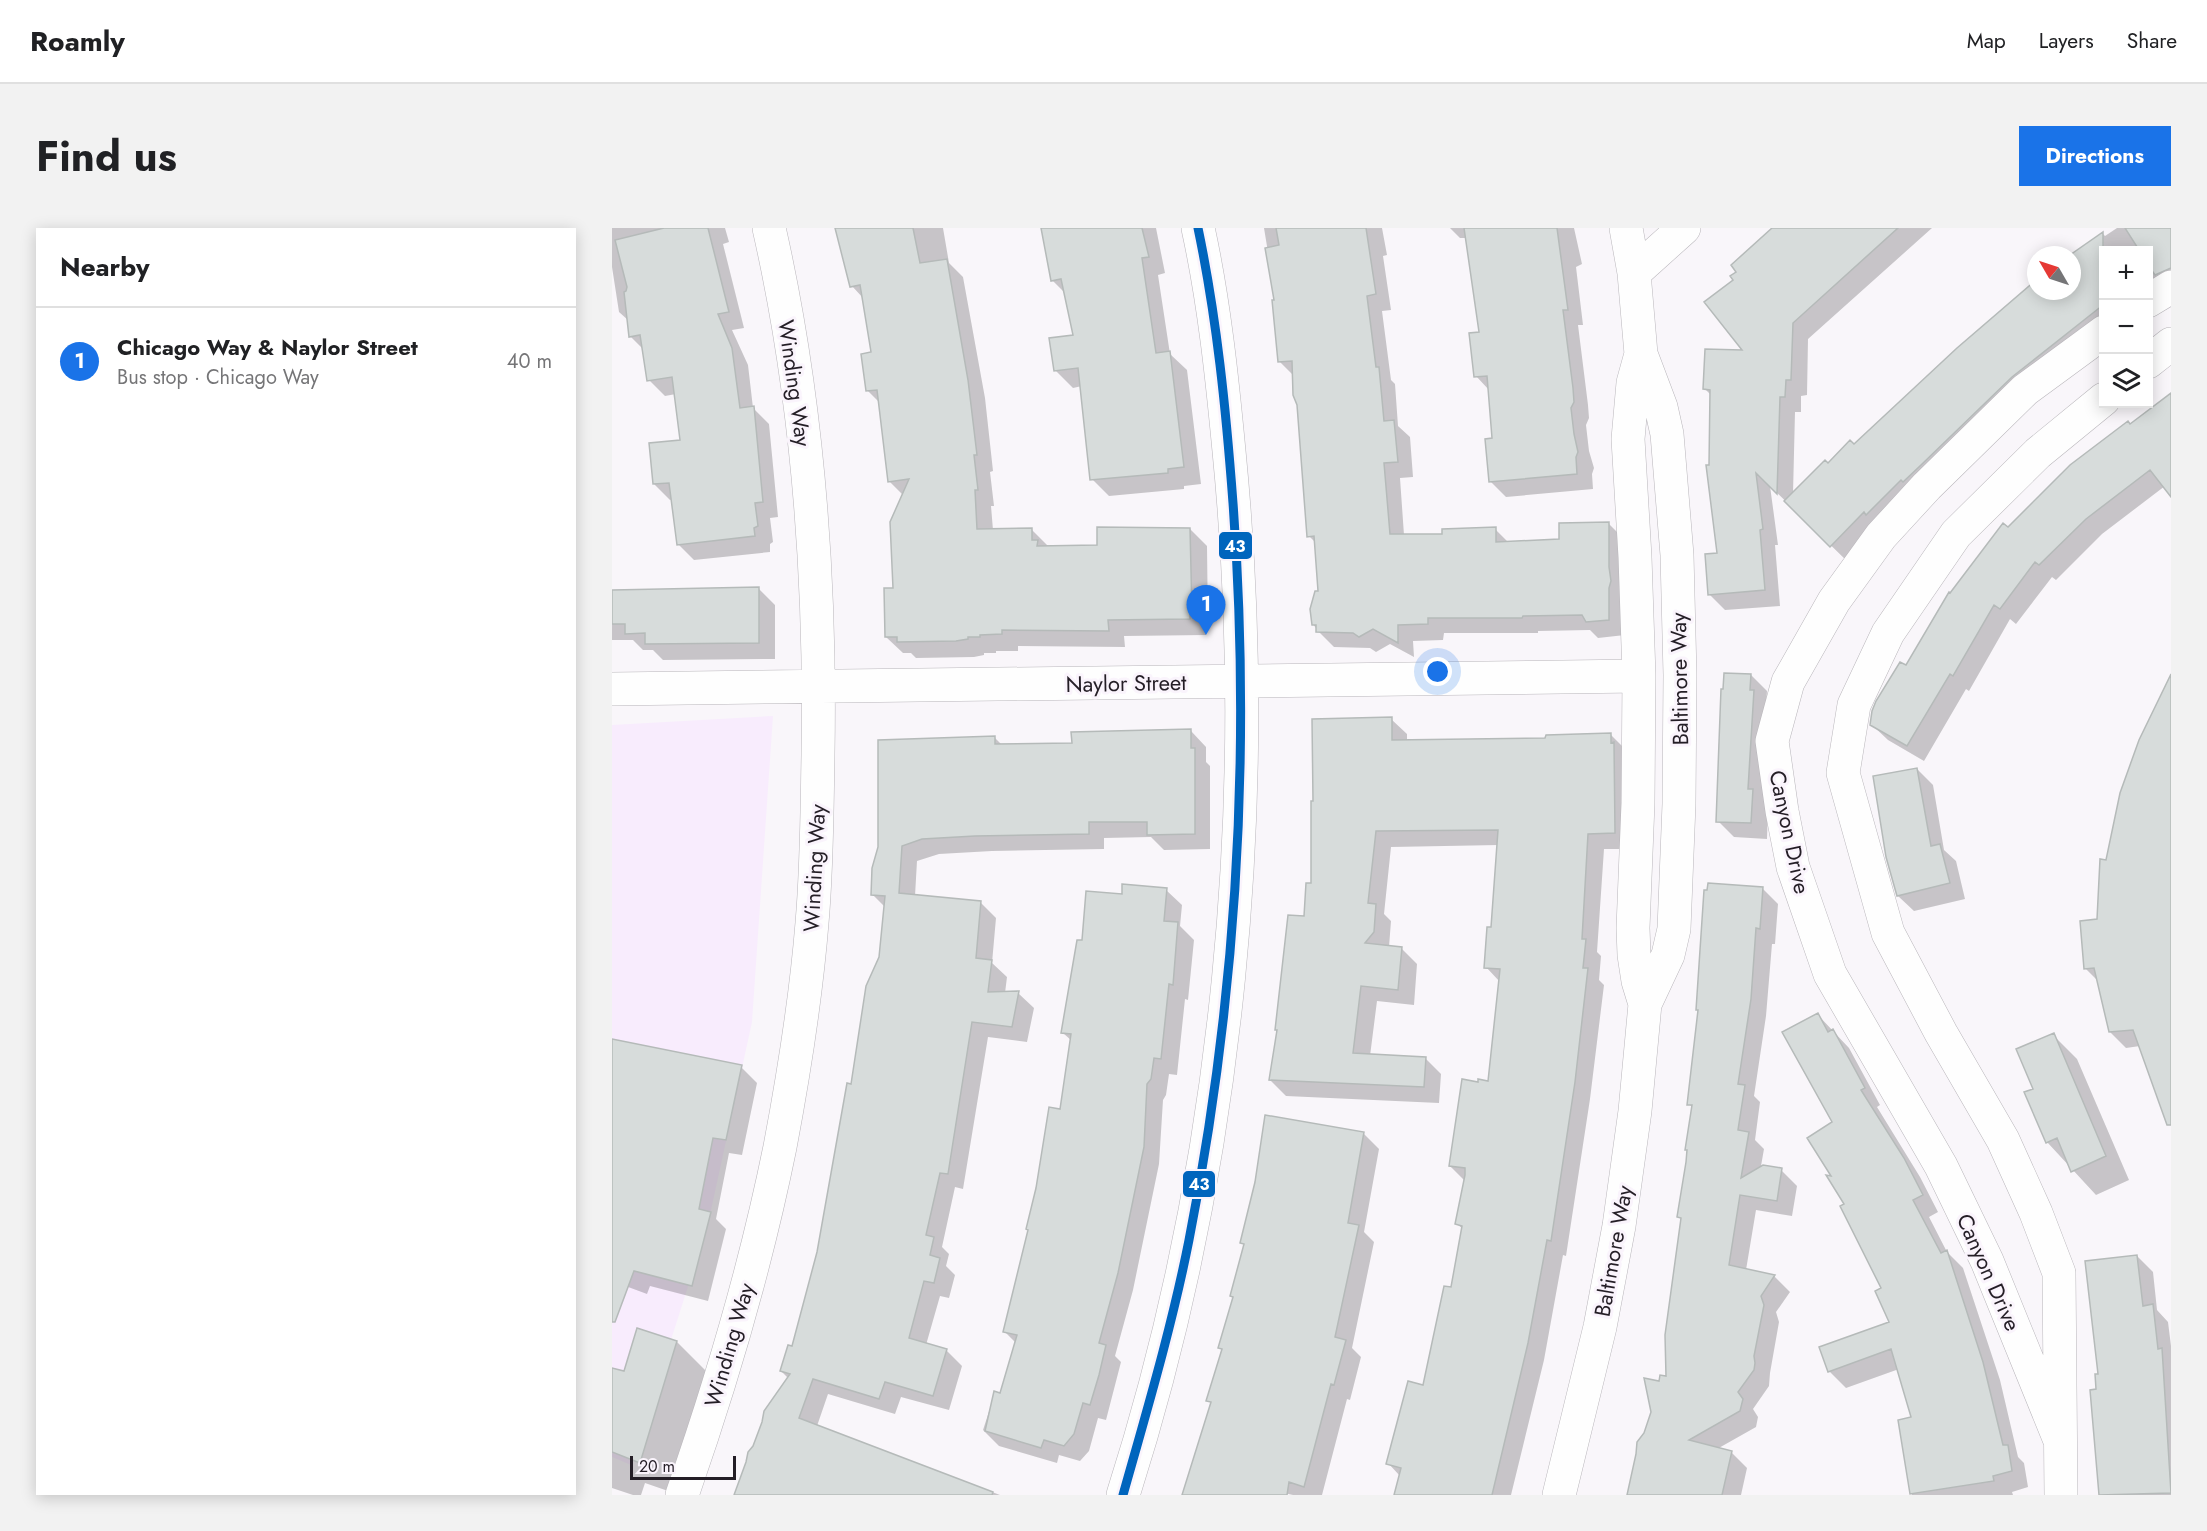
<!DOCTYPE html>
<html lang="en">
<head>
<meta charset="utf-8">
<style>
	:root { --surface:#fff; --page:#f2f2f2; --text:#202124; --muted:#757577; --line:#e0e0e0; --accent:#1a73e8 }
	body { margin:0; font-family:Jost,sans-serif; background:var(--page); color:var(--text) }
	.controls { position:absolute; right:18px; top:18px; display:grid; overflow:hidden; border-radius:0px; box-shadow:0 3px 15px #0003 }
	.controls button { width:54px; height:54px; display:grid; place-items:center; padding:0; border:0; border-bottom:2px solid var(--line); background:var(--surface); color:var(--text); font:30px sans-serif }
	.compass { position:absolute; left:1415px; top:18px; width:54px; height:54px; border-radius:50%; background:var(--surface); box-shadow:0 3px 15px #0003; rotate:309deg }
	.scale { position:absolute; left:18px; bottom:15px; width:106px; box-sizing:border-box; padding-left:6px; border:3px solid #241e26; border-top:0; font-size:16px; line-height:21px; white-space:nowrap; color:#241e26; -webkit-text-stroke:4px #faf4fc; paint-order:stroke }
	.you { position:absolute; left:826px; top:444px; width:21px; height:21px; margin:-15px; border:4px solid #fff; border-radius:50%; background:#1a73e8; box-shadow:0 0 0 9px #1a73e833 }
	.badge { display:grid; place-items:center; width:39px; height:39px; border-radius:50%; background:var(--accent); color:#fff; font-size:20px; font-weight:700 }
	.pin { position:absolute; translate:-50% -50px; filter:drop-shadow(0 2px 3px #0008) }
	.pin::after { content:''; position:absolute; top:32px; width:21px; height:18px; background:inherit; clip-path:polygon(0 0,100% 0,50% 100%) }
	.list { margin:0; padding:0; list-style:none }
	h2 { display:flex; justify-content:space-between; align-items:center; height:78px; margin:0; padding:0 24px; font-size:26px }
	h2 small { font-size:20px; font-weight:400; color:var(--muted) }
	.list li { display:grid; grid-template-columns:39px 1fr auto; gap:18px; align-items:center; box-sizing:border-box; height:108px; padding:0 24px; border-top:2px solid var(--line) }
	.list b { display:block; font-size:22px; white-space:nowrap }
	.list p { margin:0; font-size:20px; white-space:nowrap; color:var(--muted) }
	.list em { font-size:20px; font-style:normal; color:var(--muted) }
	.icon { flex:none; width:33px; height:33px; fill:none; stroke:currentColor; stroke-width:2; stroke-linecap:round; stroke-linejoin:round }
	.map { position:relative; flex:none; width:1559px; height:1267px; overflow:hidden; border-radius:0px }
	header { display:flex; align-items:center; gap:36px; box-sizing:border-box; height:84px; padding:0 30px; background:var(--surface); border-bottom:2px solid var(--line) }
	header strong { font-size:28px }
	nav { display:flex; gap:33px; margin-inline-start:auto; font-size:21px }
	.intro { display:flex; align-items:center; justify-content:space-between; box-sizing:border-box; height:144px; padding:0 36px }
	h1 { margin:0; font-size:42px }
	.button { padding:15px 27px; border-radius:0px; background:var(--accent); color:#fff; font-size:21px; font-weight:700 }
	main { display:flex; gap:36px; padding:0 36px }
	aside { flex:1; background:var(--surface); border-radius:0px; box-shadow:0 3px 15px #0003 }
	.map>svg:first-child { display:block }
	.built { fill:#f8ecfd }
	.shadow { fill:#0003 }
	.building { fill:#d7dcdb; stroke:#b5bab9; stroke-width:1.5 }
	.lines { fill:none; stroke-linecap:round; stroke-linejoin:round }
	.minor-casing { stroke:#b9b6bb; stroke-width:34 }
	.minor { stroke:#fefefe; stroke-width:33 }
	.bus-1-casing { stroke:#faf4fc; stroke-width:14 }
	.bus-1 { stroke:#0065bd; stroke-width:9 }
	.labels { text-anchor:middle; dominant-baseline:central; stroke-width:6; stroke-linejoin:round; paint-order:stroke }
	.street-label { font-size:22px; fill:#241e26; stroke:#faf4fc }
	.line-badge { stroke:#faf4fc; stroke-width:2 }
	.badge-label { font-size:16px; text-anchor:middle; font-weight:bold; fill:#fff }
</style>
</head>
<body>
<header>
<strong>Roamly</strong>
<nav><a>Map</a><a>Layers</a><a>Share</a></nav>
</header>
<div class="intro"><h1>Find us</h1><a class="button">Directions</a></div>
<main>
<aside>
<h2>Nearby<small></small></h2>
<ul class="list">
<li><span class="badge">1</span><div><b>Chicago Way &amp; Naylor Street</b><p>Bus stop · Chicago Way</p></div><em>40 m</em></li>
</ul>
</aside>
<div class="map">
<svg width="1559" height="1267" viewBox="0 0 1559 1267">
	<rect width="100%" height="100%" fill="#f9f6fa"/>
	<path class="built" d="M 161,488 L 140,794 L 96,996 L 19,1237 L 0,1229 L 0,497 Z"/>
	<path class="shadow" d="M 0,0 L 113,0 L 117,14 L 111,16 L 132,100 L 120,102 L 136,137 L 141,180 L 157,196 L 166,289 L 158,290 L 161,314 L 158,316 L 158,324 L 82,332 L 66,316 L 61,271 L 58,272 L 42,256 L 69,213 L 64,166 L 53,168 L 37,152 L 32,122 L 19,109 L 17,93 L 7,84 L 0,39 Z
		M 238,0 L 331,0 L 337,35 L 351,49 L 373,170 L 381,243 L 378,244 L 382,278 L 379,278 L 381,302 L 420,302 L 436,318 L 487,318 L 578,301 L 595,318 L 596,401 L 594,401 L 594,407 L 512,408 L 513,419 L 406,418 L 406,423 L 384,423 L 384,425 L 372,425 L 372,427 L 362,429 L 304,430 L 299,425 L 291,425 L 274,409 L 283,361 L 291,267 L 277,253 L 268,175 L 255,162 L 261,125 L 251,70 L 240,58 Z
		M 430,0 L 544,0 L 553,45 L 546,47 L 558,126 L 575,142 L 589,256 L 572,258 L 572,261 L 497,268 L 480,251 L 470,158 L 461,160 L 444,143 L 463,108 L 454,66 L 440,52 Z
		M 652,0 L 770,0 L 775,27 L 771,28 L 779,82 L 770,83 L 779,152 L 783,156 L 786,198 L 798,209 L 801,249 L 788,250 L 792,307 L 831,307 L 883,301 L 897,315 L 949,313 L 996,295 L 1012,311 L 1013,407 L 986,410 L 978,402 L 926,403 L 926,405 L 832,405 L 831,412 L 801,413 L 802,429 L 778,416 L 764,424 L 758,420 L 722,419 L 706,403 L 701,396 L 707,365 L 704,315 L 697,308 L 686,176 L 682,148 L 668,134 L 664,73 Z
		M 838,0 L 962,0 L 970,36 L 964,39 L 971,97 L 966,97 L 976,177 L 977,190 L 974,197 L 977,223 L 982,240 L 980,246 L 981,261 L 894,269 L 878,253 L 882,211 L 877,162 L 864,148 L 869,105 L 855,10 L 848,10 Z
		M 1162,0 L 1320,0 L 1196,111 L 1195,167 L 1189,168 L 1189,184 L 1183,184 L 1181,266 L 1242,218 L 1424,63 L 1460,63 L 1460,27 L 1491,6 L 1493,8 L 1505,0 L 1559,0 L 1559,61 L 1536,75 L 1536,22 L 1492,22 L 1492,106 L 1237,335 L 1158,258 L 1166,317 L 1163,317 L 1168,378 L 1113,382 L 1097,366 L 1106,327 L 1099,238 L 1100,168 L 1093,161 L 1133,124 L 1123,52 Z
		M 1559,167 L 1559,264 L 1553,258 L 1490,306 L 1444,352 L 1440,349 L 1404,396 L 1398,391 L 1357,463 L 1354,461 L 1312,533 L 1276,512 L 1259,496 L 1339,367 L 1396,301 L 1518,198 Z
		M 146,360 L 163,377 L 163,431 L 51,432 L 41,422 L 31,422 L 21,412 L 0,412 L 0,363 Z
		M 1139,447 L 1155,463 L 1154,477 L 1157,480 L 1152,574 L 1156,578 L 1155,611 L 1122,609 L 1106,593 Z
		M 1559,449 L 1559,898 L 1528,818 L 1514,820 L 1498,804 L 1487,754 L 1473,740 L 1486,692 L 1495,633 Z
		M 779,491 L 795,506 L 795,513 L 935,511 L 998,506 L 1014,522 L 1018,621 L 992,621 L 985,724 L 989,728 L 987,752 L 992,757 L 978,871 L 954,1028 L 951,1027 L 932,1132 L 899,1267 L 783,1267 L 788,1248 L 776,1235 L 812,1159 L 840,1061 L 851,1001 L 845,996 L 853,953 L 838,938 L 867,855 L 878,854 L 888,754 L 874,739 L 881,700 L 887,617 L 779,619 L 772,686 L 779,693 L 777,719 L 789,720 L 805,736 L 802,777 L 765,773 L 758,828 L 813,830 L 829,846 L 827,875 L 674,868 L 658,852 L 666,804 L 664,802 L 700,657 Z
		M 579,503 L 594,519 L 594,534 L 598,538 L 598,621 L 552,622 L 539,609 L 492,610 L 492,621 L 380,623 L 327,626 L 305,633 L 303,668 L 368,674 L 384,690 L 380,735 L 395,749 L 393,765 L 406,765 L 422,780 L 415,814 L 376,809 L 351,961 L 343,959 L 330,1019 L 337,1026 L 334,1038 L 343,1047 L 337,1070 L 328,1068 L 314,1117 L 334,1122 L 350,1138 L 337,1182 L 289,1169 L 283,1186 L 216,1166 L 205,1198 L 388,1267 L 130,1267 L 177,1151 L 169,1143 L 181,1120 L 207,1024 L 269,729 L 274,680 L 260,666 L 262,640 L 382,509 L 390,517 L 461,516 Z
		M 1305,541 L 1321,557 L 1332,622 L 1344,633 L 1353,671 L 1302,683 L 1286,668 Z
		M 1150,660 L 1166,676 L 1163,716 L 1160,716 L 1154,788 L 1142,868 L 1148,874 L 1143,912 L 1152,921 L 1149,938 L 1169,942 L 1185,958 L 1180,988 L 1144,982 L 1134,1042 L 1162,1048 L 1178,1064 L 1164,1084 L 1167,1094 L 1158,1145 L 1157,1158 L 1141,1181 L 1146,1189 L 1144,1199 L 1105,1221 L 1119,1224 L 1135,1240 L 1129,1267 L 1016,1267 L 1048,1155 L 1055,1150 L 1070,992 L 1067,989 L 1081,880 L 1077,876 L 1087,784 L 1085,782 Z
		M 554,662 L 570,677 L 568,698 L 582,712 L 576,772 L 573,771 L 565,847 L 557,846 L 554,867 L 551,872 L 547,936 L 521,1062 L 503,1128 L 509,1134 L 494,1192 L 486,1190 L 477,1223 L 468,1233 L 447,1227 L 445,1235 L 387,1218 L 371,1202 L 383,1165 L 389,1167 L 404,1115 L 392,1103 L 449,883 L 460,813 L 451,805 L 471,714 L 511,667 Z
		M 1206,787 L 1237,820 L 1268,877 L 1265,879 L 1308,949 L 1326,984 L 1317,989 L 1335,1024 L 1351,1040 L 1388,1152 L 1406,1229 L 1412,1235 L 1416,1259 L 1400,1264 L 1401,1267 L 1300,1267 L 1288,1193 L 1301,1190 L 1287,1141 L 1234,1160 L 1217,1143 L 1279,1095 L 1271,1061 L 1222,950 L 1222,895 Z
		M 1441,807 L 1465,831 L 1517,952 L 1484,967 L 1435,914 L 1423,861 Z
		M 0,812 L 129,839 L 145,855 L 130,927 L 117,925 L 104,991 L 114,1001 L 96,1073 L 38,1058 L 35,1066 L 0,1053 Z
		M 751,905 L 767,921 L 752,1004 L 762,1014 L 740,1120 L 749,1129 L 738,1172 L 735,1171 L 710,1267 L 681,1267 L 672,1265 L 672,1267 L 571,1267 L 600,1176 L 596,1172 L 611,1123 L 608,1120 L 622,1070 L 633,1018 L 630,1014 Z
		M 1525,1028 L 1541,1044 L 1545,1082 L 1556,1094 L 1559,1118 L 1559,1267 L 1489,1267 L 1484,1198 L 1488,1147 Z
		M 65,1114 L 95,1144 L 59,1264 L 33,1255 L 29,1267 L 21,1267 L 0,1260 L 0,1142 L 13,1145 Z"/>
	<path class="building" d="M 52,0 L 96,0 L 117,84 L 106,86 L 120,120 L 128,180 L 142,178 L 151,274 L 143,275 L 146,298 L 142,300 L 143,308 L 65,317 L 57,255 L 41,256 L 37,215 L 68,212 L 60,149 L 35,153 L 28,107 L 17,109 L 12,64 L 14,63 L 15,59 L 3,12 Z
		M 223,0 L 301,0 L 308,35 L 335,31 L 356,152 L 365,227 L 362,227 L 366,262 L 363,262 L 365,301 L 420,300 L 420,312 L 426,312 L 425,318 L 485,317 L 485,299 L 578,300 L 580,385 L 578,385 L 578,391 L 496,392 L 497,403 L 390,402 L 390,406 L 368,407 L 368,409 L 356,409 L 356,411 L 344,413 L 285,414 L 285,409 L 273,409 L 272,360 L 281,360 L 278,294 L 297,251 L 276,254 L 265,162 L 254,163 L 249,126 L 259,124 L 248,57 L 238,59 Z
		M 429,0 L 530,0 L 537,29 L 530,30 L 544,125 L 558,123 L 572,239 L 556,241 L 556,245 L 478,252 L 466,140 L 442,143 L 437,110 L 461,107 L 449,51 L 439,53 Z
		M 664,0 L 754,0 L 764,66 L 755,68 L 764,139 L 767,139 L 772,193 L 782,192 L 786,234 L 772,235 L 778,306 L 830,306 L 830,301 L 884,299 L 884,314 L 947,311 L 947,295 L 997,294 L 997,339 L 999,353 L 997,360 L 997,392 L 974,394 L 970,387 L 911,388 L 910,390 L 816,390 L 816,396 L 786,397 L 786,415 L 761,401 L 747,409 L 741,405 L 704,404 L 704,397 L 700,397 L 698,381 L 703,363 L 706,363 L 702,308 L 695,309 L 685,177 L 681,167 L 680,133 L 666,134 L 660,72 L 662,72 L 653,20 L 667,17 Z
		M 852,0 L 945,0 L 956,82 L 951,82 L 961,160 L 962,174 L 959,180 L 962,206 L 966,224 L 964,229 L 965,246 L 877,254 L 873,211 L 880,210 L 875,148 L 862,149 L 857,105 L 867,104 Z
		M 1160,0 L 1286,0 L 1181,95 L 1179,152 L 1174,152 L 1173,169 L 1168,169 L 1165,266 L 1144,245 L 1151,301 L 1148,302 L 1153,362 L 1096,367 L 1093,326 L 1105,325 L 1094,237 L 1097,237 L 1098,162 L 1091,161 L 1093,121 L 1130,122 L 1092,74 L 1121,52 L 1118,48 L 1124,44 L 1119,37 Z
		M 1513,0 L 1559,0 L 1559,40 L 1543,47 L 1536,37 L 1536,22 L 1527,22 Z
		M 1491,4 L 1491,77 L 1400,149 L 1309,237 L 1291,254 L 1289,252 L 1254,287 L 1252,284 L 1218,319 L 1172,273 L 1213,232 L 1216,235 L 1238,212 L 1242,216 L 1345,120 L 1424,52 L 1424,63 L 1460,63 L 1460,27 L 1458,27 Z
		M 1559,165 L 1559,269 L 1538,242 L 1474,291 L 1427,337 L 1423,334 L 1388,381 L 1382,377 L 1341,448 L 1338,446 L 1295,518 L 1258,497 L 1260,483 L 1264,473 L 1288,434 L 1294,437 L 1337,364 L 1338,365 L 1391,295 L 1396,299 L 1458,237 L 1516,193 L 1518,196 Z
		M 147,359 L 147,415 L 33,416 L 33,405 L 13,406 L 13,396 L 0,396 L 0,362 Z
		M 1112,445 L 1139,446 L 1138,462 L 1142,462 L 1136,561 L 1141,561 L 1139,595 L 1104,594 L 1109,461 L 1111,461 Z
		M 1559,446 L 1559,897 L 1555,897 L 1521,802 L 1497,804 L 1482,740 L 1472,741 L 1468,693 L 1485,691 L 1488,631 L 1494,632 L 1508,565 L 1527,512 Z
		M 780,489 L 780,512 L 933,510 L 934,507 L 999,505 L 999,515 L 1002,514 L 1003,605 L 976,606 L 970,711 L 974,711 L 971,740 L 976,740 L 963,854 L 939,1013 L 935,1012 L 916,1115 L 880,1267 L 782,1267 L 789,1240 L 774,1236 L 796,1153 L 811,1157 L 832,1058 L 839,1059 L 850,998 L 843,996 L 853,947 L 853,940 L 837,938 L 850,851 L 866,854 L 866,851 L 876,853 L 888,741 L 872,740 L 875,699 L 879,699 L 886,602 L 764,603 L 756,675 L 764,676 L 762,704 L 753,715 L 790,719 L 786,762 L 749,758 L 741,825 L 814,829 L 812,859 L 657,852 L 665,802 L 663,802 L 676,687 L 692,688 L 694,655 L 699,655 L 699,573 L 701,573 L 700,491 Z
		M 579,501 L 579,520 L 583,520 L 583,606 L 535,607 L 535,594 L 477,594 L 477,606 L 363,608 L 310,611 L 290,618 L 287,665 L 369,673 L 364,730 L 380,732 L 376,764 L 407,763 L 400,799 L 360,794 L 336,946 L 328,945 L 314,1007 L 322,1009 L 318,1027 L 328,1030 L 322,1055 L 312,1053 L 297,1110 L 335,1121 L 321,1168 L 273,1154 L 267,1171 L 201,1151 L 187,1190 L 381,1264 L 380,1267 L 122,1267 L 134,1234 L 136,1224 L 141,1218 L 150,1194 L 152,1183 L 178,1146 L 168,1143 L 176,1117 L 180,1118 L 205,1024 L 235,855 L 239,856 L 254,758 L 267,729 L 273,668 L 259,667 L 260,640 L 266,619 L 266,512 L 383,508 L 383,516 L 460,515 L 459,504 Z
		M 1305,540 L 1319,618 L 1328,616 L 1338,655 L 1285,668 L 1274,629 L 1261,548 Z
		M 1096,655 L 1151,659 L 1148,701 L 1144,700 L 1139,771 L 1126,856 L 1133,857 L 1126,902 L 1137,904 L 1129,950 L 1151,937 L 1170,940 L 1165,973 L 1128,967 L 1117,1037 L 1163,1047 L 1149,1068 L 1152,1077 L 1142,1128 L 1143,1135 L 1142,1142 L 1126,1164 L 1131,1171 L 1128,1183 L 1077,1212 L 1120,1223 L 1110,1267 L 1015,1267 L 1024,1226 L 1025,1214 L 1032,1205 L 1039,1184 L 1032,1150 L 1047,1153 L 1048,1147 L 1054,1148 L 1053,1107 L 1069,990 L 1065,989 L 1074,934 L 1075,922 L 1073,922 L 1080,877 L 1075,877 L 1086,782 L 1084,782 L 1092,662 L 1095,662 Z
		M 510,656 L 555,660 L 552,693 L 566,694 L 561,757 L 557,756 L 549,831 L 542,830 L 539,851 L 535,856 L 532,919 L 506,1045 L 487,1115 L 494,1117 L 487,1147 L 478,1177 L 471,1175 L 462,1206 L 452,1218 L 432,1212 L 429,1220 L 373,1203 L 382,1163 L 388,1165 L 405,1107 L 391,1104 L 416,1002 L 414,1001 L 424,960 L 437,879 L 448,881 L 459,806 L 449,805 L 465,712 L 470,712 L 474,663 L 510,666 Z
		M 1206,785 L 1216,804 L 1221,801 L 1253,860 L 1249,862 L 1292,930 L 1311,967 L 1301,972 L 1329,1025 L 1335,1022 L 1371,1134 L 1391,1217 L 1396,1217 L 1400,1243 L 1381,1248 L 1382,1253 L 1298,1266 L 1286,1192 L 1299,1189 L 1279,1121 L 1216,1144 L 1207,1119 L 1277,1094 L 1263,1063 L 1269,1060 L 1228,978 L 1232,976 L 1214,947 L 1219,948 L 1195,910 L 1220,894 L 1170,804 Z
		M 1442,805 L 1494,928 L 1459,944 L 1445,910 L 1434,915 L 1412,864 L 1421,861 L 1404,821 Z
		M 0,811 L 130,837 L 114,912 L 101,910 L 87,981 L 99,984 L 80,1058 L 22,1043 L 3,1094 L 0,1094 Z
		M 653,887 L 752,904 L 736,995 L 747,997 L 723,1109 L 734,1112 L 722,1157 L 719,1156 L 692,1259 L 677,1254 L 675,1267 L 570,1267 L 599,1174 L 594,1173 L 610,1121 L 606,1120 L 621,1069 L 618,1068 L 632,1016 L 628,1015 L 643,954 Z
		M 1525,1027 L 1531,1078 L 1541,1076 L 1546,1121 L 1550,1120 L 1559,1265 L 1487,1267 L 1478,1162 L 1484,1161 L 1483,1146 L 1486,1146 L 1473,1033 Z
		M 25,1100 L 65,1113 L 28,1235 L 0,1224 L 0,1140 L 12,1143 Z"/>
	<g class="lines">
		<g class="minor-casing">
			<path id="minor" d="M 1014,0 L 1022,45 L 1029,126 L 1021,155 L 1016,211 L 1023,329 L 1027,448 L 1026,575 L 1021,700 L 1022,727 L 1026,753 L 1033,776
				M 1022,45 L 1072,0
				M 1536,73 L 1559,59
				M 1536,134 L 1559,116
				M 0,461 L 1027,448
				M 1447,1210 L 1375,1033 L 1329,938 L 1218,746 L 1181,639 L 1170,583 L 1160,513 L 1176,454 L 1222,373 L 1269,308 L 1315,258 L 1413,162 L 1492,104
				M 70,1267 C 110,1153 144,1037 168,919 C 182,845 194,769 200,695 C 205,639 205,582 206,527 C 209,351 196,172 157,0
				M 511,1267 C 617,936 651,568 617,223 C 610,149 602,73 586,0
				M 947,1267 L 988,1099 L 1007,998 L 1023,883 L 1033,776 L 1056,727 L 1062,701 L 1067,576 L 1068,447 L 1065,327 L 1055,206 L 1049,179 L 1029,126
				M 1449,1267 L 1447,1045 L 1424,985 L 1391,912 L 1329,805 L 1276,705 L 1231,545 L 1242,477 L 1276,405 L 1344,306 L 1426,225 L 1492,171"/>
		</g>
		<use href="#minor" class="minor"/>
		<g class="bus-1-casing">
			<path id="bus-1" d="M 511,1267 C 535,1182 560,1098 577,1012 C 625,769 639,521 621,275 C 614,182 605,91 586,0"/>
		</g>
		<use href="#bus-1" class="bus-1"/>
	</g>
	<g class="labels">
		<g class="street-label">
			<text transform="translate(183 155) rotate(82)">Winding Way</text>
			<text transform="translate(1067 451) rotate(-91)">Baltimore Way</text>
			<text transform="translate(514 455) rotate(-1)">Naylor Street</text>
			<text transform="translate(1178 604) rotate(78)">Canyon Drive</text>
			<text transform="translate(202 640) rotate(-87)">Winding Way</text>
			<text transform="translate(1001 1023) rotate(-80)">Baltimore Way</text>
			<text transform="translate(1377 1044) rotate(66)">Canyon Drive</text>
			<text transform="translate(117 1117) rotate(-74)">Winding Way</text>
		</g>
	</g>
	<g class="line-badge">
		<rect x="606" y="303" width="35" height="29" rx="6" fill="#0065bd"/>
		<rect x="570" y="942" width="34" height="28" rx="6" fill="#0065bd"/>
	</g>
	<g class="badge-label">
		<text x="623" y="324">43</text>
		<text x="587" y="962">43</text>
	</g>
</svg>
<div class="controls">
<button>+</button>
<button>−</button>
<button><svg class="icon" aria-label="layers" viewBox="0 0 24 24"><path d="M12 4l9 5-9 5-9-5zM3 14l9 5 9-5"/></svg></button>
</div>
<svg class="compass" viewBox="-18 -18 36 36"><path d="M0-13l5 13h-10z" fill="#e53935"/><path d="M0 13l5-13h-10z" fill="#757577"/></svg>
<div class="scale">20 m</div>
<div class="you"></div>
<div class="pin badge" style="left:594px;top:407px">1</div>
</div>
</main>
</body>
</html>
